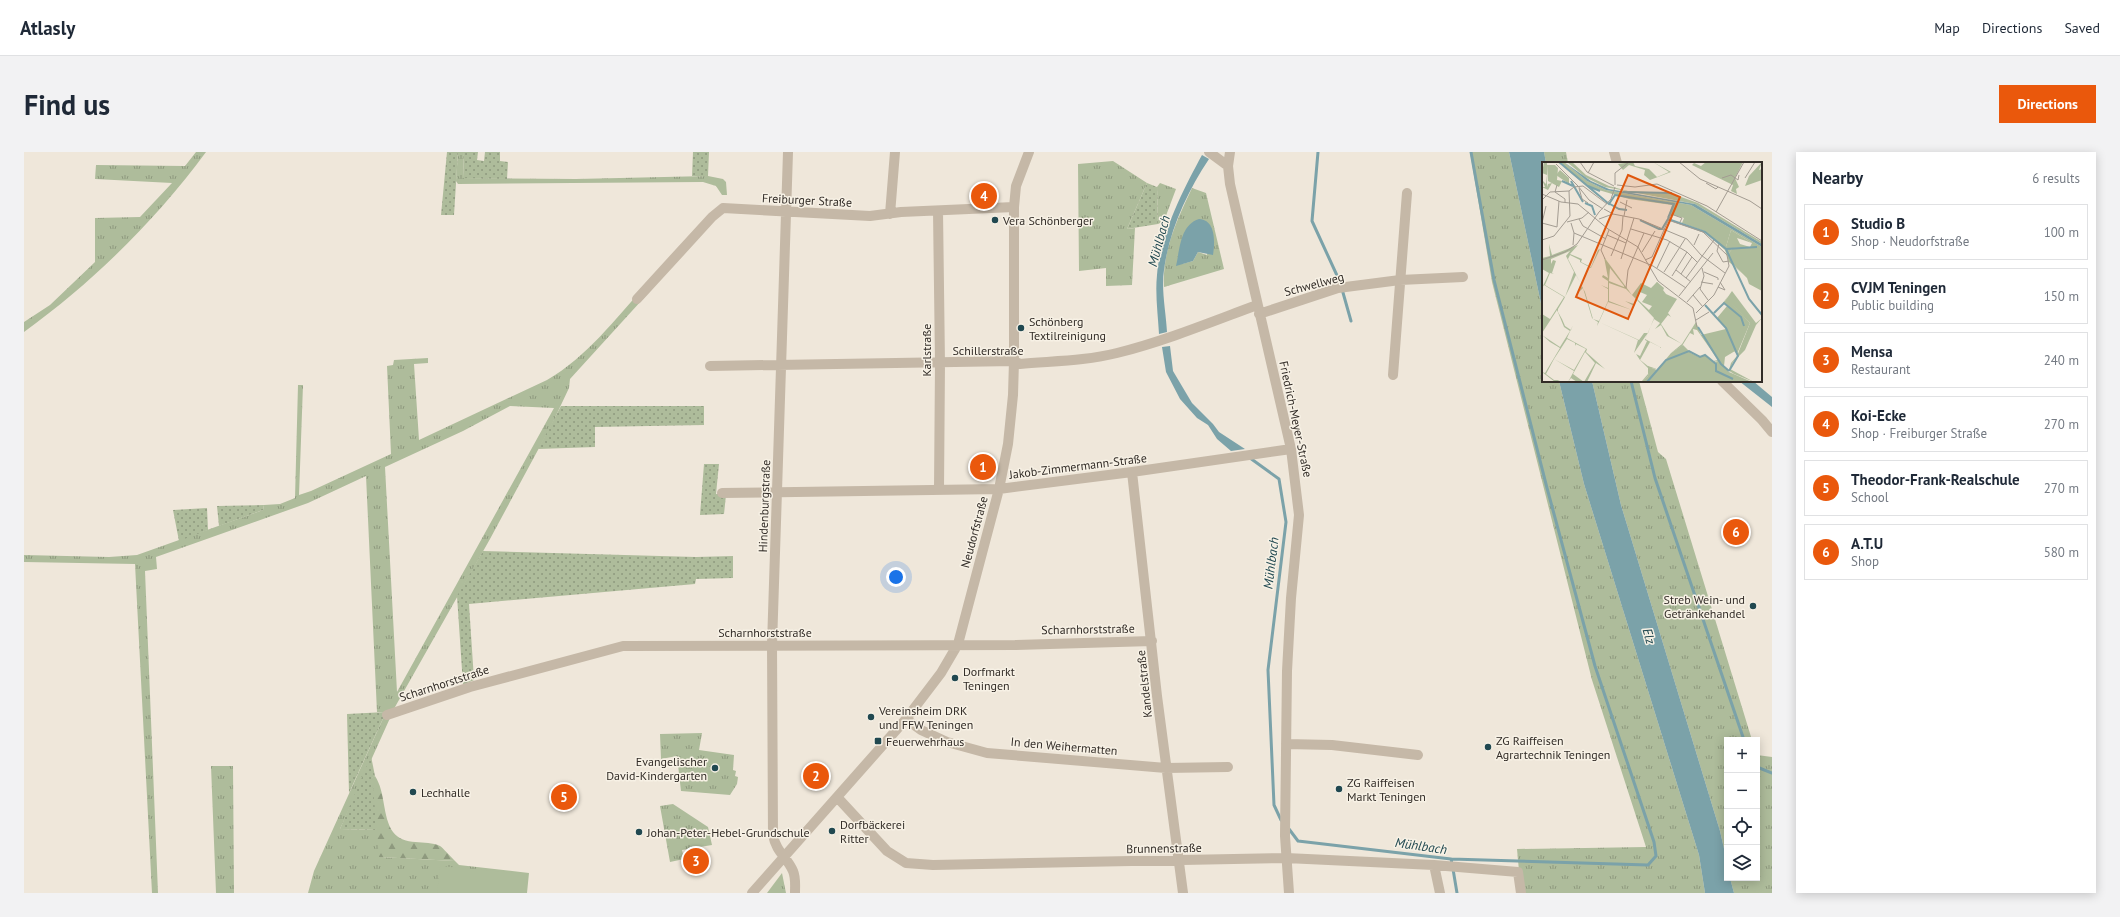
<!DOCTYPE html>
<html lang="en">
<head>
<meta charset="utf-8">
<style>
	:root { --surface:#fff; --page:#f2f2f3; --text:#1f2937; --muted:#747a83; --line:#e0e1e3; --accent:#ea580c }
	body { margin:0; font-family:"PT Sans",sans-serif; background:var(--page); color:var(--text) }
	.controls { position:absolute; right:12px; bottom:12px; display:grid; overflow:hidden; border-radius:0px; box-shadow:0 2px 10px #0003 }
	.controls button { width:36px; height:36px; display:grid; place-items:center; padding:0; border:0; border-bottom:1px solid var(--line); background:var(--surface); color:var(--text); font:20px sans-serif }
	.you { position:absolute; left:872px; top:425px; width:14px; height:14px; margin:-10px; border:3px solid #fff; border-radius:50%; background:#1a73e8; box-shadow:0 0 0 6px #1a73e833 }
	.badge { display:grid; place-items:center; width:26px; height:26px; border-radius:50%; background:var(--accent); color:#fff; font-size:13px; font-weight:700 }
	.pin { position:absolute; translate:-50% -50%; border:2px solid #fff; box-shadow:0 1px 4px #0006 }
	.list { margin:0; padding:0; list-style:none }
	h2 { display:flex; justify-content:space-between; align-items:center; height:52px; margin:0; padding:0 16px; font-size:17px }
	h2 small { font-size:13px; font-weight:400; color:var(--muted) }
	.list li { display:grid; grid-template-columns:26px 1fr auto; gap:12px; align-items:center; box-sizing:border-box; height:56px; margin:0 8px 8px; padding:0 8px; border:1px solid var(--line); border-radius:0px }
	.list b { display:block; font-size:15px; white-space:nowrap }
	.list p { margin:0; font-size:13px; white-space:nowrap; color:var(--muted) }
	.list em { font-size:13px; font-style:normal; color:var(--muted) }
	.icon { flex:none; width:22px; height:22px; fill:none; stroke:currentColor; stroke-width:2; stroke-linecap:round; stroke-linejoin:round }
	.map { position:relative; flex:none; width:1748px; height:741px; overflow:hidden; border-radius:0px }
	header { display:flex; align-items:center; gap:24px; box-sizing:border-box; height:56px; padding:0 20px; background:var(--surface); border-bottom:1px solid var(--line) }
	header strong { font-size:19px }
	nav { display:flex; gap:22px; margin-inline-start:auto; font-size:14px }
	.intro { display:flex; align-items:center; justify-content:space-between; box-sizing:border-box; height:96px; padding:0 24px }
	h1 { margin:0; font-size:28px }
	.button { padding:10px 18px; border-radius:0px; background:var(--accent); color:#fff; font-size:14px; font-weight:700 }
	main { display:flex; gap:24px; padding:0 24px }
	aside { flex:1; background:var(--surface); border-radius:0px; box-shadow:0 2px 10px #0003 }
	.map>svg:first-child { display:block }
	.grass { fill:url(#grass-tufts); fill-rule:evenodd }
	.forest { fill:url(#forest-firs) }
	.garden { fill:url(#garden-dots) }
	.pitch { fill:#aebc9b }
	.water { fill:#7ba2a9 }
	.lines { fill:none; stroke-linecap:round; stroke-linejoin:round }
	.stream { stroke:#7ba2a9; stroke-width:3 }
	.minor { stroke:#c5b8a7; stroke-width:10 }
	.poi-dot { fill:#204850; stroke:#f7f1e5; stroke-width:1.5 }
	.labels { text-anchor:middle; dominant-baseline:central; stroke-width:3; stroke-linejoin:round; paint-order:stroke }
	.street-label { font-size:12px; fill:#322c27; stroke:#f7f1e5 }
	.poi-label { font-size:12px; fill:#322c27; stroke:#f7f1e5; text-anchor:start }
	.water-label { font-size:13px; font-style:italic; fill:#204850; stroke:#f7f1e5 }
	.inset-river { fill:none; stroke:#7ba2a9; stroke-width:2 }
	.inset-road { fill:none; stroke:#a39c92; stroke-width:1 }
	.view { fill:#df570d; fill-opacity:0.15; stroke:#df570d; stroke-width:2 }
	.inset-edge { fill:none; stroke:#322c27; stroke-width:2 }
</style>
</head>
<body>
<header>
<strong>Atlasly</strong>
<nav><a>Map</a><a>Directions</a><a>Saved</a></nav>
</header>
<div class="intro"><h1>Find us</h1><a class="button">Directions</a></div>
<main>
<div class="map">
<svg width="1748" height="741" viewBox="0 0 1748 741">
	<defs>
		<pattern id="grass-tufts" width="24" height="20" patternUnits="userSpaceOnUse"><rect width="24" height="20" fill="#aebc9b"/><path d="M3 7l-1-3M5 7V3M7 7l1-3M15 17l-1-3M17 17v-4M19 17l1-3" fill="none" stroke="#8e997e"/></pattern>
		<pattern id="forest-firs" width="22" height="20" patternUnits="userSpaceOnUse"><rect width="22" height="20" fill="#aebc9b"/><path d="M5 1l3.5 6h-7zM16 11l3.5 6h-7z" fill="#8e997e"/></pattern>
		<pattern id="garden-dots" width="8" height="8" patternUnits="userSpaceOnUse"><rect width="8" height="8" fill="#aebc9b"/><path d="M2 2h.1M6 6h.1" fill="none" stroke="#8e997e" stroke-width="1.8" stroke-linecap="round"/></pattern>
	</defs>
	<rect width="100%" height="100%" fill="#efe7da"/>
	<path class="grass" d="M 172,0 L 182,0 C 132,68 69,130 0,180 L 0,170 L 26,153 L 71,110 L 71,66 L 116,65 L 148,31 L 71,27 L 72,13 L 161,14 Z
		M 434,0 L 440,0 L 439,26 L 552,27 L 684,24 L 699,27 L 702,30 L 703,43 L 698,43 L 692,34 L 679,30 L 434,32 L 432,29 Z
		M 1446,0 L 1485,0 L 1519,161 L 1519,229 L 1535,229 L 1560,332 L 1675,703 L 1681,741 L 1497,741 L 1493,697 L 1622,695 L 1568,528 L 1468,130 Z
		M 1520,0 L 1542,0 L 1544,11 L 1522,11 Z
		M 1089,9 L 1123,31 L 1103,77 L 1111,76 L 1108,133 L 1082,134 L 1082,116 L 1055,119 L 1054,12 Z
		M 1136,31 L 1152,37 L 1140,69 L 1134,72 L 1133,35 Z
		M 1168,36 L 1182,41 L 1200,117 L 1140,135 C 1138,99 1153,68 1168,36 ZM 1187,74 L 1183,103 L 1174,100 L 1169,109 L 1158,112 Z
		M 622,133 L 628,137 L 546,227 L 545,236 L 528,272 L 466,387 L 371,555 L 316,677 L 353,678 L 356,705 L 431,709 L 435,713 L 505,721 L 503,741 L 284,741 L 290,719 L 362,560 L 353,560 L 342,324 L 284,351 L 132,405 L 133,417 L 121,419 L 134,741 L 128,741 L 111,412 L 0,410 L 0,403 L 85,405 L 113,403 L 239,358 L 240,353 L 256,352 L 271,346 L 274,233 L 279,233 L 275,343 L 287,339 L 367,302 L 363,214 L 369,213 L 370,208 L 404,206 L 404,211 L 390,212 L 395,288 L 523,228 C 563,205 591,167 622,133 ZM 486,254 L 530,256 L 373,540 L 361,315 L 439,279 Z
		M 1568,229 L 1615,229 L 1634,300 L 1642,307 L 1728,588 L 1703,588 L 1703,710 L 1696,679 L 1597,353 Z
		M 678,581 L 675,598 L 710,603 L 709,618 L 712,619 L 711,624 L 714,625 L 713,632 L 706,643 L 657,639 L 653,604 L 637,607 L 636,582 Z
		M 1733,603 L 1748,605 L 1748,741 L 1710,741 L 1706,726 L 1733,726 Z
		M 187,614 L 209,614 L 210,741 L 192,741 Z
		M 649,652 L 684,675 L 688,693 L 658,698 L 660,707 L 646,710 L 636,654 Z
		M 758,721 L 762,741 L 743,741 Z"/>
	<path class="forest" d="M 351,624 C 362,641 358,664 369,680 C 380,695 402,687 416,694 C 418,695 428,706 431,709 L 355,705 L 347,626 Z"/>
	<path class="garden" d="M 423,0 L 434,0 L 430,63 L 417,63 Z
		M 440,0 L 454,0 L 453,8 L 460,9 L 461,0 L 476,0 L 476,9 L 484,10 L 483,27 L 439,26 Z
		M 669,0 L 685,0 L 684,24 L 668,24 Z
		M 1123,31 L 1133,35 L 1134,72 L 1103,77 Z
		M 537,254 L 680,254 L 680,273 L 571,275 L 571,295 L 514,297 Z
		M 680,312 L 695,312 L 692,342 L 702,343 L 700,362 L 676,363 Z
		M 240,353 L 239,358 L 195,374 L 193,354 Z
		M 183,356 L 184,378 L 155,389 L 149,358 Z
		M 459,399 L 672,405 L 709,404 L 709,426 L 672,427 L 671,432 L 445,452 L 450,528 L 439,533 L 433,444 Z
		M 362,560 L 325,641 L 323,562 Z
		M 347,604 L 351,624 L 348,626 L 353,678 L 316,677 Z"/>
	<path class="pitch" d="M 416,714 L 503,722 L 501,741 L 413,741 Z"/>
	<path class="water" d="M 1485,0 L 1520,0 L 1522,11 L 1519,11 L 1519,161 Z
		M 1178,3 L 1185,7 C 1163,40 1145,79 1140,118 C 1137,137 1142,160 1143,180 L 1135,182 C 1134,163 1131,142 1133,123 C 1136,83 1159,38 1178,3 Z
		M 1175,67 C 1192,68 1191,90 1189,103 L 1174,100 L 1169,109 L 1152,114 C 1156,97 1156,73 1175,67 Z
		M 1146,194 L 1149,219 L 1168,251 L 1189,272 L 1195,280 L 1221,297 L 1207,299 L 1193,287 L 1184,273 L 1173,266 L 1156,247 L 1142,220 L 1138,195 Z
		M 1535,229 L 1568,229 L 1597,353 L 1696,679 L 1703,710 L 1703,726 L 1706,726 L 1710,741 L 1681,741 L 1675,703 L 1560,332 Z
		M 1715,229 L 1729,229 L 1748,245 L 1748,255 Z"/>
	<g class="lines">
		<path class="stream" d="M 1294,0 L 1288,69 L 1316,130 L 1327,169
			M 1607,229 L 1631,326 L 1720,588
			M 1226,306 L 1255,327 L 1262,370 L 1244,518 L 1250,653 L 1257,668
			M 1733,615 L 1748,621
			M 1265,677 L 1274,689 L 1427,707 L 1428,712
			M 1427,707 L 1624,713 L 1632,704 L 1630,690 L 1571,514 L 1523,336 L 1470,128 L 1447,0
			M 1429,717 L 1433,741"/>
		<path class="minor" d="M 764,0 L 748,493 L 749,683 C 752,700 763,705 769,719 C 772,726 771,733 771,741
			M 1185,0 L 1204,14
			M 1206,0 L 1204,14 L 1206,32 L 1267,297 L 1275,363 L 1267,446 L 1263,519 L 1261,684 L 1265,741
			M 1590,0 L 1593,11
			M 914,59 L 916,211 L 915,337
			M 866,62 L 871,0
			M 613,147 L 688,65 L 699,56 L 846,64 L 877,60 L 990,55
			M 1235,162 L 1314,136 L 1376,128 L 1439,125
			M 686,214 L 990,209 L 996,212 C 1028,209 1062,209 1093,201 C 1141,189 1187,170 1233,153
			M 1369,223 L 1383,41
			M 1698,229 L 1738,268 L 1748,280
			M 1108,320 L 1133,544 L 1159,741
			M 698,341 L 975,337 L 1108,320 L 1267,297
			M 363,563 L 446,535 L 599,494 L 991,493 L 1128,489
			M 882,567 L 897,578 L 923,590 L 963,601 L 1142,616 L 1204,615
			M 1262,592 L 1308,593 L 1394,603
			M 813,645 L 863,699 L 882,711 L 909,713 L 1262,706 L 1410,713 L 1494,720 L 1497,741
			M 1410,713 L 1416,741
			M 728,741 L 882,567 L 917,521 L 934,492 L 975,337 L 984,292 L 989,243 L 990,209 L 990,55 L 992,34 L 1005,0"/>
	</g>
	<g class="poi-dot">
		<circle cx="971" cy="68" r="4"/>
		<circle cx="997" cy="176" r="4"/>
		<circle cx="1729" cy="454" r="4"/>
		<circle cx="931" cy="526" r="4"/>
		<circle cx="847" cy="565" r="4"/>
		<rect x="850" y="585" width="8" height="8" rx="2"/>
		<circle cx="1464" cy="595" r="4"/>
		<circle cx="691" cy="616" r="4"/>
		<circle cx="1315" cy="637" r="4"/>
		<circle cx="389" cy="640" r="4"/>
		<circle cx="808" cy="679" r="4"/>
		<circle cx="615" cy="680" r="4"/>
	</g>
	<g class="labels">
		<g class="street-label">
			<text transform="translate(783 48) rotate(3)">Freiburger Straße</text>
			<text transform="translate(1290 132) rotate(-15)">Schwellweg</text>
			<text transform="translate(902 198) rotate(-90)">Karlstraße</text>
			<text x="964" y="198">Schillerstraße</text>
			<text transform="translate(1272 267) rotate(78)">Friedrich-Meyer-Straße</text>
			<text transform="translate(1054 314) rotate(-7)">Jakob-Zimmermann-Straße</text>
			<text transform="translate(740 354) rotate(-88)">Hindenburgstraße</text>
			<text transform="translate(950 380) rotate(-75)">Neudorfstraße</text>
			<text transform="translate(1064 477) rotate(-1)">Scharnhorststraße</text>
			<text x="741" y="480">Scharnhorststraße</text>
			<text transform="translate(420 531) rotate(-18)">Scharnhorststraße</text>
			<text transform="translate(1120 532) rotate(-96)">Kandelstraße</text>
			<text transform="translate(1040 594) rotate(5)">In den Weihermatten</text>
			<text transform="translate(1140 696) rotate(-1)">Brunnenstraße</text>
		</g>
		<g class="poi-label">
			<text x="979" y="68">Vera Schönberger</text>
			<text x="1005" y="169">Schönberg<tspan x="1005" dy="14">Textilreinigung</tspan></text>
			<text x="1721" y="447" text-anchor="end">Streb Wein- und<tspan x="1721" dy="14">Getränkehandel</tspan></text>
			<text x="939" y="519">Dorfmarkt<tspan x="939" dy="14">Teningen</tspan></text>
			<text x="855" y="558">Vereinsheim DRK<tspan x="855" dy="14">und FFW Teningen</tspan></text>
			<text x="1472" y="588">ZG Raiffeisen<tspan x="1472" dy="14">Agrartechnik Teningen</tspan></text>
			<text x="862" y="589">Feuerwehrhaus</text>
			<text x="683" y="609" text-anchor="end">Evangelischer<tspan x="683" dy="14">David-Kindergarten</tspan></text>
			<text x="1323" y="630">ZG Raiffeisen<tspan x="1323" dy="14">Markt Teningen</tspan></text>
			<text x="397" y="640">Lechhalle</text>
			<text x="816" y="672">Dorfbäckerei<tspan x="816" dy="14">Ritter</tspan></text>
			<text x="623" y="680">Johan-Peter-Hebel-Grundschule</text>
		</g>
		<g class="water-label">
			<text transform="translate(1135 89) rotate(-75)">Mühlbach</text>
			<text transform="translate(1247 411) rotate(-83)">Mühlbach</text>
			<text transform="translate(1625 484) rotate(74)">Elz</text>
			<text transform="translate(1397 694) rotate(8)">Mühlbach</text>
		</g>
	</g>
	<g transform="translate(1518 10)">
		<rect width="220" height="220" fill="#efe7da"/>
		<path d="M 2,0 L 5,0 L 5,25 L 6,22 L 10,21 L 6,28 L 0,25 L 3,25 L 0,18 L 4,22 L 5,13 L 0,11 ZM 17,0 L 22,0 L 45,19 L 64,28 L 149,43 L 220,85 L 220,129 L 207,122 L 205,116 L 191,102 L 186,92 L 191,86 L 208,85 L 210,81 L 189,68 L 183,88 L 162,69 L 140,61 L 142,56 L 127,52 L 130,43 L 87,37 L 50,26 L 56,34 ZM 25,0 L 30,0 L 44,13 L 67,24 L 86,29 L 128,31 L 156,41 L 220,80 L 220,82 L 153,42 L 63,25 L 43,15 ZM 91,0 L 93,4 L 107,7 L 115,15 L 127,10 L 111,0 L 129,10 L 108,18 L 102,13 L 103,8 L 87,3 L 81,8 L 76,2 ZM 164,0 L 201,0 L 193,16 L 197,25 L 194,27 L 195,32 L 189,29 L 191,23 L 150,3 L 152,1 L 159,4 ZM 220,0 L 217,8 L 220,7 L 220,18 L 203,24 L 207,14 ZM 7,82 L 10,93 L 36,83 L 28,92 L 40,97 L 39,100 L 49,105 L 56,88 L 58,87 L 49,106 L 38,100 L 38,98 L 28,93 L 26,97 L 43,130 L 51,157 L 57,159 L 66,139 L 66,127 L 59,123 L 66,126 L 66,119 L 60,115 L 61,113 L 66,116 L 62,95 L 90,133 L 99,121 L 109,126 L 115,120 L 124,132 L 135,137 L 126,151 L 129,155 L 126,153 L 119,162 L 127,174 L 140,182 L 154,160 L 159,173 L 184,167 L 193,189 L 183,195 L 182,204 L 187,208 L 189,201 L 195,194 L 208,161 L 187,139 L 183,139 L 190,129 L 214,161 L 220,156 L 214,163 L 203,188 L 191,200 L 188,207 L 212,220 L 192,212 L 178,203 L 175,199 L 172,200 L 163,193 L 171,199 L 176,198 L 155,168 L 151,167 L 152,173 L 148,171 L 140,184 L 129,191 L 115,207 L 107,206 L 107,211 L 106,214 L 99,220 L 106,212 L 106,204 L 115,207 L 129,191 L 140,182 L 125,174 L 119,163 L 113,167 L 118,161 L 112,157 L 103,177 L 120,186 L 108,180 L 98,198 L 94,192 L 98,194 L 105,179 L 103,178 L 103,177 L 105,172 L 92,191 L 96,178 L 57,160 L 55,164 L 56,160 L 51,157 L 50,156 L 41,126 L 37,130 L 40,124 L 34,113 L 22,137 L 16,147 L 16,150 L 20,157 L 23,164 L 29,168 L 31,163 L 25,176 L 45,187 L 44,190 L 63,207 L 68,220 L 63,207 L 54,201 L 45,220 L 35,220 L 29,216 L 26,220 L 32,209 L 12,197 L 4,212 L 12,218 L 18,218 L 13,220 L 0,210 L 3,211 L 18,186 L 8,180 L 0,173 L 18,185 L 28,169 L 22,165 L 15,148 L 0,171 L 0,152 L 8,157 L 22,135 L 2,123 L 0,126 L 7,111 L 0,107 L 0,96 L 8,94 ZM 28,89 L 24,94 L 32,110 L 23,135 L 3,123 L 8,111 L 12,112 L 10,111 L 14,99 L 11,98 L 9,102 L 9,97 ZM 68,106 L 82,124 L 82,125 L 67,119 ZM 67,121 L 84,127 L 95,138 L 92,142 L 83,139 L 92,144 L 90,148 L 67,139 ZM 98,130 L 105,133 L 100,140 L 110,144 L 107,148 L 95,137 ZM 95,138 L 112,156 L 106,171 L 102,171 L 97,178 L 57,160 L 66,140 L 90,148 ZM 25,177 L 33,181 L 33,184 L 34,182 L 44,187 L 32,208 L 12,197 ZM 43,190 L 53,201 L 42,220 L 31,212 Z" fill="#aebc9b" fill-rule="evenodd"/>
		<path d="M 189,68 L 210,81 L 195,76 L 198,82 L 208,85 L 191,86 L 186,92 L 191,102 L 201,112 L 187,100 L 183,88 ZM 186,134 L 183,139 L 187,138 L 208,161 L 195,192 L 189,186 L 184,167 L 175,156 L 185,144 L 181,141 ZM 141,183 L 149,191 L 157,195 L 163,193 L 173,201 L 175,199 L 187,210 L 210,220 L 99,220 L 106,214 L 107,207 L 97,197 L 107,205 L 115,208 L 129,191 Z" fill="#aebc9b"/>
		<path d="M 5,3 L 13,3 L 16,6 L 15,18 L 20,19 L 17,25 L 6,19 Z" fill="#aebc9b"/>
		<path d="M 18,8 L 27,16 L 27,22 L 14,13 Z" fill="#aebc9b"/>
		<path d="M 167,1 L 176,8 L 172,13 L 161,7 ZM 115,120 L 122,126 L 117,139 L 106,132 ZM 123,134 L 131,139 L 120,155 L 113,149 Z" fill="#aebc9b"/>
		<path d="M 22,0 L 49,19 L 67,27 L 153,42 L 220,82 L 220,85 L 149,43 L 64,28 L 45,19 Z" fill="#7ba2a9"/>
		<path class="inset-river" d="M 17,0 L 67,42 L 73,33 L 132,42 L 126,56M 20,19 L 31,24M 29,19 L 41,40M 46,24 L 58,29M 81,30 L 130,31M 43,41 L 50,44 L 53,53M 68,42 L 77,47 L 85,48M 98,58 L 117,67 L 120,67 L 126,57 L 163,70 L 184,87 L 207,137 L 220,153M 184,87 L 215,85M 163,143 L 184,166 L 196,194 L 187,209M 172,151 L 182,141 L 199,155 L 202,164M 156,165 L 179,202 L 187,209M 105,220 L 124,198 L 147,189 L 158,195 L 163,193 L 174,202 L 174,209 L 191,217"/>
		<path class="inset-road" d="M 38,0 L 45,10 L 72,24M 137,0 L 158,17 L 208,39 L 220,47M 14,2 L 36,24M 46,11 L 52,0M 180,16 L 189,13 L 196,18 L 197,13M 203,16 L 213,0M 164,21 L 174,27 L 176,25M 15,23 L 13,30 L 23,37 L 23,40M 73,23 L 73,11 L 87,0M 75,23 L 93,25 L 115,22 L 165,44 L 220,79M 36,24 L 47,38 L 61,47M 37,26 L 40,37 L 46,41M 0,32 L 19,40 L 36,42 L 66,67 L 96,85 L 116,119 L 151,146 L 155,165M 0,38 L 8,30 L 27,29 L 32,25 L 41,24 L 65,42M 78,40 L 90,46M 62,47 L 71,52 L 97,57 L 145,77 L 159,93 L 183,111M 174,50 L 202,0M 82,54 L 85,38M 37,57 L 41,64 L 64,77M 57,57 L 71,52M 126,58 L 161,70 L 185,93 L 187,104 L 172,133 L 154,151M 25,60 L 40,56 L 47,50M 0,61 L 4,44M 0,61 L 15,65M 29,61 L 32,71 L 31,83M 15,65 L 17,39M 89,67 L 125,78 L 145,90 L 155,100M 32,71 L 111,104 L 144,126M 65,73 L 84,81M 0,78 L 12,74 L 28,54 L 27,29M 177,82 L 175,89 L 181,100 L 187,99M 152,83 L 157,72M 100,90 L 113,69M 69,94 L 80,68 L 81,54M 63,97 L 59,88 L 67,68M 79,97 L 92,56M 0,98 L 23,90 L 35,82 L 57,50 L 69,37 L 73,25M 103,98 L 110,95 L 129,52 L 140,56 L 138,60M 115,106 L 128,79M 160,106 L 162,114 L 158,127 L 166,138M 134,108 L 149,120M 122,110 L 143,77M 162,110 L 176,116 L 176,118M 139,112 L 150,95M 130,114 L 145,90M 144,116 L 172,78M 159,120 L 171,122M 176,125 L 183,128 L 178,120M 84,126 L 86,108 L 102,71M 151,133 L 161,145M 137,134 L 171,91M 145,140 L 158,125M 154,158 L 167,150"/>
		<path class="view" d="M 86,13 L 138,35 L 86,157 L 34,135 Z"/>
		<rect width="220" height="220" class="inset-edge"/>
	</g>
</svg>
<div class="controls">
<button>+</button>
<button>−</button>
<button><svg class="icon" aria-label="locate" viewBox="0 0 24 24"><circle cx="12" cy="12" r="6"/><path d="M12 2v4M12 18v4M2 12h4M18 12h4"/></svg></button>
<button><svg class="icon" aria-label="layers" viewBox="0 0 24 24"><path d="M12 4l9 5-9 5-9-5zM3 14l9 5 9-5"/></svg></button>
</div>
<div class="you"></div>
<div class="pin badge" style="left:959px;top:315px">1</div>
<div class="pin badge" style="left:792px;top:624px">2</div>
<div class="pin badge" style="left:672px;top:709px">3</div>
<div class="pin badge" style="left:960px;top:44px">4</div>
<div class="pin badge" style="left:540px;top:645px">5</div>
<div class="pin badge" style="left:1712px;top:380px">6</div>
</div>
<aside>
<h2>Nearby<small>6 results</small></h2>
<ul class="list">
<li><span class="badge">1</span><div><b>Studio B</b><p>Shop · Neudorfstraße</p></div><em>100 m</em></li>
<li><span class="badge">2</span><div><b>CVJM Teningen</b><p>Public building</p></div><em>150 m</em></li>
<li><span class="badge">3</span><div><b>Mensa</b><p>Restaurant</p></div><em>240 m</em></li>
<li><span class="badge">4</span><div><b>Koi-Ecke</b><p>Shop · Freiburger Straße</p></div><em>270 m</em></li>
<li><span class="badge">5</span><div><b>Theodor-Frank-Realschule</b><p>School</p></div><em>270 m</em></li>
<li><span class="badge">6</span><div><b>A.T.U</b><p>Shop</p></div><em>580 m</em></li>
</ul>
</aside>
</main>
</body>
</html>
